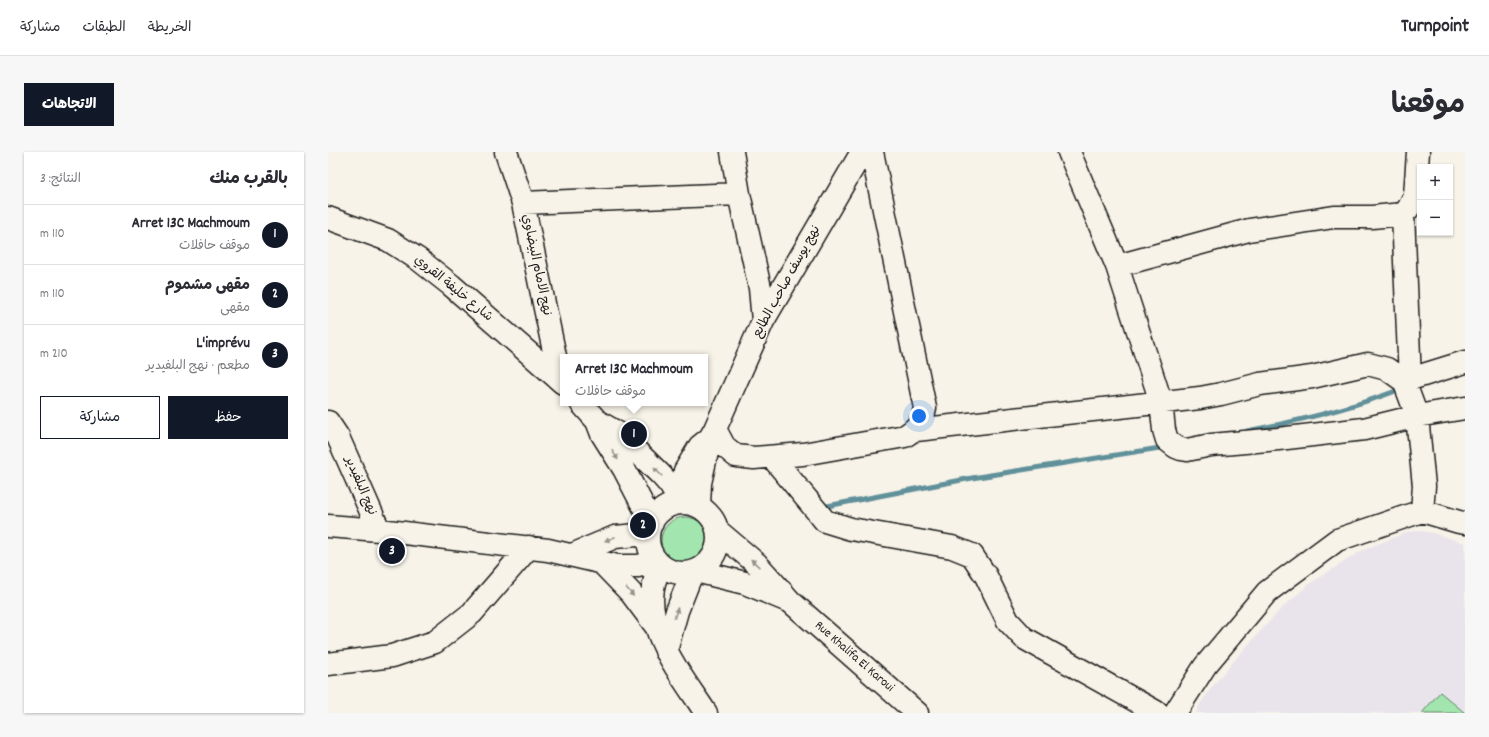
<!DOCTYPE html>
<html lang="ar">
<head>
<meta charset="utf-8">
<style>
	:root { --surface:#fff; --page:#f7f7f7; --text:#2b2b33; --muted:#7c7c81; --line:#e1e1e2; --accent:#111827 }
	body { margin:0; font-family:Dekko,"Playpen Sans Arabic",sans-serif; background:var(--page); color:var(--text); direction:rtl }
	.controls { position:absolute; right:12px; top:12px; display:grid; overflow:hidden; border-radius:0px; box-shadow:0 1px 3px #0004 }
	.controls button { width:36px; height:36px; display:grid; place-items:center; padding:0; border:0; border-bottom:1px solid var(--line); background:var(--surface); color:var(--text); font:20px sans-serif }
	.you { position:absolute; left:591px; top:264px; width:14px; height:14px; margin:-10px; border:3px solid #fff; border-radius:50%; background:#1a73e8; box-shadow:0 0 0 6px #1a73e833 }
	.badge { display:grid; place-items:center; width:26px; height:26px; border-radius:50%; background:var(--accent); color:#fff; font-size:13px; font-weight:700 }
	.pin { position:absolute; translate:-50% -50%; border:2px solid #fff; box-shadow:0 1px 4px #0006 }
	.popup { position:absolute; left:232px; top:202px; width:148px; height:52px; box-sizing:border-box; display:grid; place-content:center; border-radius:0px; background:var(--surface); filter:drop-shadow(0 1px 3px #0005); font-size:13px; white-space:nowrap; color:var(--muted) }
	.popup b { font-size:15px; color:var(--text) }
	.popup::after { content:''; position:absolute; left:50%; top:100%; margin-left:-8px; border:8px solid transparent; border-top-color:var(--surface) }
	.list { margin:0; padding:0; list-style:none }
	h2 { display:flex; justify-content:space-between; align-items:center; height:52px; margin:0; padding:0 16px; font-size:17px }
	h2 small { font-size:13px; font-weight:400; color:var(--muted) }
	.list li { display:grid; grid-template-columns:26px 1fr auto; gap:12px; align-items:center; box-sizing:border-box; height:60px; padding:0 16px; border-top:1px solid var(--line) }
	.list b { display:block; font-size:15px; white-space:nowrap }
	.list p { margin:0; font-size:13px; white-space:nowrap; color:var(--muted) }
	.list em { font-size:13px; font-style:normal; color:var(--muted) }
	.actions { display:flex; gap:8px; padding:12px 16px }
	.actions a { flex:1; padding:9px 0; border:1px solid var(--accent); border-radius:0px; text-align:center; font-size:14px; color:var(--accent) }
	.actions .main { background:var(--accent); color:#fff }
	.map { position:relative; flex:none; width:1137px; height:561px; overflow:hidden; direction:ltr; border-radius:0px }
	header { display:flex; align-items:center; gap:24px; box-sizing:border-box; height:56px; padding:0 20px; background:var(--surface); border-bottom:1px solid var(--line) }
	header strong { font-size:19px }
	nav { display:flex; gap:22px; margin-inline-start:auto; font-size:14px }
	.intro { display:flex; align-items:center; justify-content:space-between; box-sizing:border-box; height:96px; padding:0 24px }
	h1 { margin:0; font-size:28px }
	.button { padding:10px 18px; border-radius:0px; background:var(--accent); color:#fff; font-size:14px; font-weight:700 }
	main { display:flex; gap:24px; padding:0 24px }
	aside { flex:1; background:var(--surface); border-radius:0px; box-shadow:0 1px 3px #0004 }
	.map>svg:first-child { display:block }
	.built { fill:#e9e4eb }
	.green { fill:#a2e5af; stroke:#5f8066 }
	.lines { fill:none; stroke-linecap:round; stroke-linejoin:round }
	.stream { stroke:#61909a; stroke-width:5 }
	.minor-casing { stroke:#1c1c1c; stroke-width:25 }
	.major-casing { stroke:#1c1c1c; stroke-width:25 }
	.minor { stroke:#f7f3e8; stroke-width:22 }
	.major { stroke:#f7f3e8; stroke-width:22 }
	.oneway { fill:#94928c }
	.labels { text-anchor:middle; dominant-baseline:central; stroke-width:3; stroke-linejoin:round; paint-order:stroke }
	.street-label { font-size:13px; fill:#1c1c1c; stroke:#f7f3e8 }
</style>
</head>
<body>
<header>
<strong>Turnpoint</strong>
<nav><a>الخريطة</a><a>الطبقات</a><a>مشاركة</a></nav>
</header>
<div class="intro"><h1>موقعنا</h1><a class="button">الاتجاهات</a></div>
<main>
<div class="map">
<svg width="1137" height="561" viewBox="0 0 1137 561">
	<rect width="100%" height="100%" fill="#f7f3e8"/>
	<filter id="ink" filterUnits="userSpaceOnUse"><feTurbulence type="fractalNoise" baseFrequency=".025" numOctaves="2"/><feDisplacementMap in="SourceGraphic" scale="8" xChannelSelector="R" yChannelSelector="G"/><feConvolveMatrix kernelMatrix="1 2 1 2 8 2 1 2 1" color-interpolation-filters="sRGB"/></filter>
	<g filter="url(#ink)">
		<path class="built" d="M 1089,379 L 1101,380 L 1137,391 L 1137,561 L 868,561 L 872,552 L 886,532 L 925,487 L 953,457 L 981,432 L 1033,399 L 1079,380 Z"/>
		<path class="green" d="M333 389a24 24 0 1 1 48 0a24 24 0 1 1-48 0Z
			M 1112,540 L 1137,561 L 1094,561 Z"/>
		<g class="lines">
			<path class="stream" d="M 919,279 C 971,269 1024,256 1073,237
				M 494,355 L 644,326 L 838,295"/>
			<g class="minor-casing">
				<path id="minor" d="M 178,0 L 195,51 L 232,228
					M 404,0 L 411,42 L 432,136 L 435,169
					M 741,0 L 789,114 L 833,250 L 836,278 L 839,288 L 848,295 L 853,297 L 859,298 L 883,293 L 950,287 L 1036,277 L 1089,264 L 1137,256
					M 195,51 L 411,42
					M 1075,62 L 1082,228
					M 789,114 L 921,78 L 1006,65 L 1044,65 L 1075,62 L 1080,57 L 1087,44 L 1090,0
					M 0,270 L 10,285 L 51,378
					M 387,277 L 396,294 L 408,304 L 426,306 L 475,302 L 577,284 C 588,277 595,270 597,256 L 544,0
					M 588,278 L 872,246 L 893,242 L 932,232 L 984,225 L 1040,212 L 1059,217 L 1076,229
					M 444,305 L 497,369 L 523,377 L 624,395 L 644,403 L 658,424 L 680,469 L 696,486 L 830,561
					M 359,351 L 355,328 L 357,319 L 372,294 L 382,286 L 387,277 L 435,169 L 534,0
					M 371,354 L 372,331 L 381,291
					M 1094,359 L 1096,334 L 1089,264 L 1076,229 L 1137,210
					M 0,374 L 51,378 L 220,398 L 289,414 L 310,414 L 328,410
					M 244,403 L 287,385 L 320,382
					M 275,412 L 303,441 L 327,473
					M 333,414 C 304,464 352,521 378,561
					M 338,499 L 349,459 L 364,421
					M 0,512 L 64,504 L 107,490 L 144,461 L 201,395
					M 847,561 L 877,514 L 939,440 L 1009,388 L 1094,359 L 1131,370 L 1137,371"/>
			</g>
			<g class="major-casing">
				<path id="major" d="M 0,66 L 60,88 L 90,107 L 123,133 L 235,231
					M 253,251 L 269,269 L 290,281 L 333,323 L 342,333 L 353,351
					M 269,269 L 274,282 L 296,317 L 324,371
					M320 386a35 35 0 1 1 70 0a35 35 0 1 1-70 0Z
					M 390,379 L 429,412 L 463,450 L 589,561
					M 368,419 L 417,431 L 458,448"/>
			</g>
			<use href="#minor" class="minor"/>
			<use href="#major" class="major"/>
		</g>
		<defs><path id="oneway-solid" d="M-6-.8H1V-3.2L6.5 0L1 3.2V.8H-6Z"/></defs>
		<g class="oneway">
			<use href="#oneway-solid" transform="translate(287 303) rotate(58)"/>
			<use href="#oneway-solid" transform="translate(330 320) rotate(-135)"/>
			<use href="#oneway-solid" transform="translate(282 387) rotate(159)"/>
			<use href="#oneway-solid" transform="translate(427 411) rotate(-137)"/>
			<use href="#oneway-solid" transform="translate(302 440) rotate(50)"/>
			<use href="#oneway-solid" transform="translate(348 461) rotate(-72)"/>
		</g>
	</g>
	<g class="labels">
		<g class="street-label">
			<text transform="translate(208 113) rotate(78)">نهج الامام البيضاوي</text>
			<text transform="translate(459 130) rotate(-61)">نهج يوسف صاحب الطابع</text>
			<text transform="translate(125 137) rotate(39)">شارع خليفة القروي</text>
			<text transform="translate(32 334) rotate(67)">نهج البلفيدير</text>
			<text transform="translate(526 505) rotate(41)">Rue Khalifa El Karoui</text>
		</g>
	</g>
</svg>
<div class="controls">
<button>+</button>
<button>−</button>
</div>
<div class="you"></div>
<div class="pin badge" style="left:306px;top:282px">1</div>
<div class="popup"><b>Arret 13C Machmoum</b>موقف حافلات</div>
<div class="pin badge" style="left:315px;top:373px">2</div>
<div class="pin badge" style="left:64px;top:399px">3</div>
</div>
<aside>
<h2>بالقرب منك<small>النتائج: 3</small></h2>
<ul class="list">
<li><span class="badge">1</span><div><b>Arret 13C Machmoum</b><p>موقف حافلات</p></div><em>110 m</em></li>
<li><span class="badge">2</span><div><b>مقهى مشموم</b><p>مقهى</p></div><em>110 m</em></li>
<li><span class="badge">3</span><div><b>L'imprévu</b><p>مطعم · نهج البلفيدير</p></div><em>210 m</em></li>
</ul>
<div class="actions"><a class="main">حفظ</a><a>مشاركة</a></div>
</aside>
</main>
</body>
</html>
